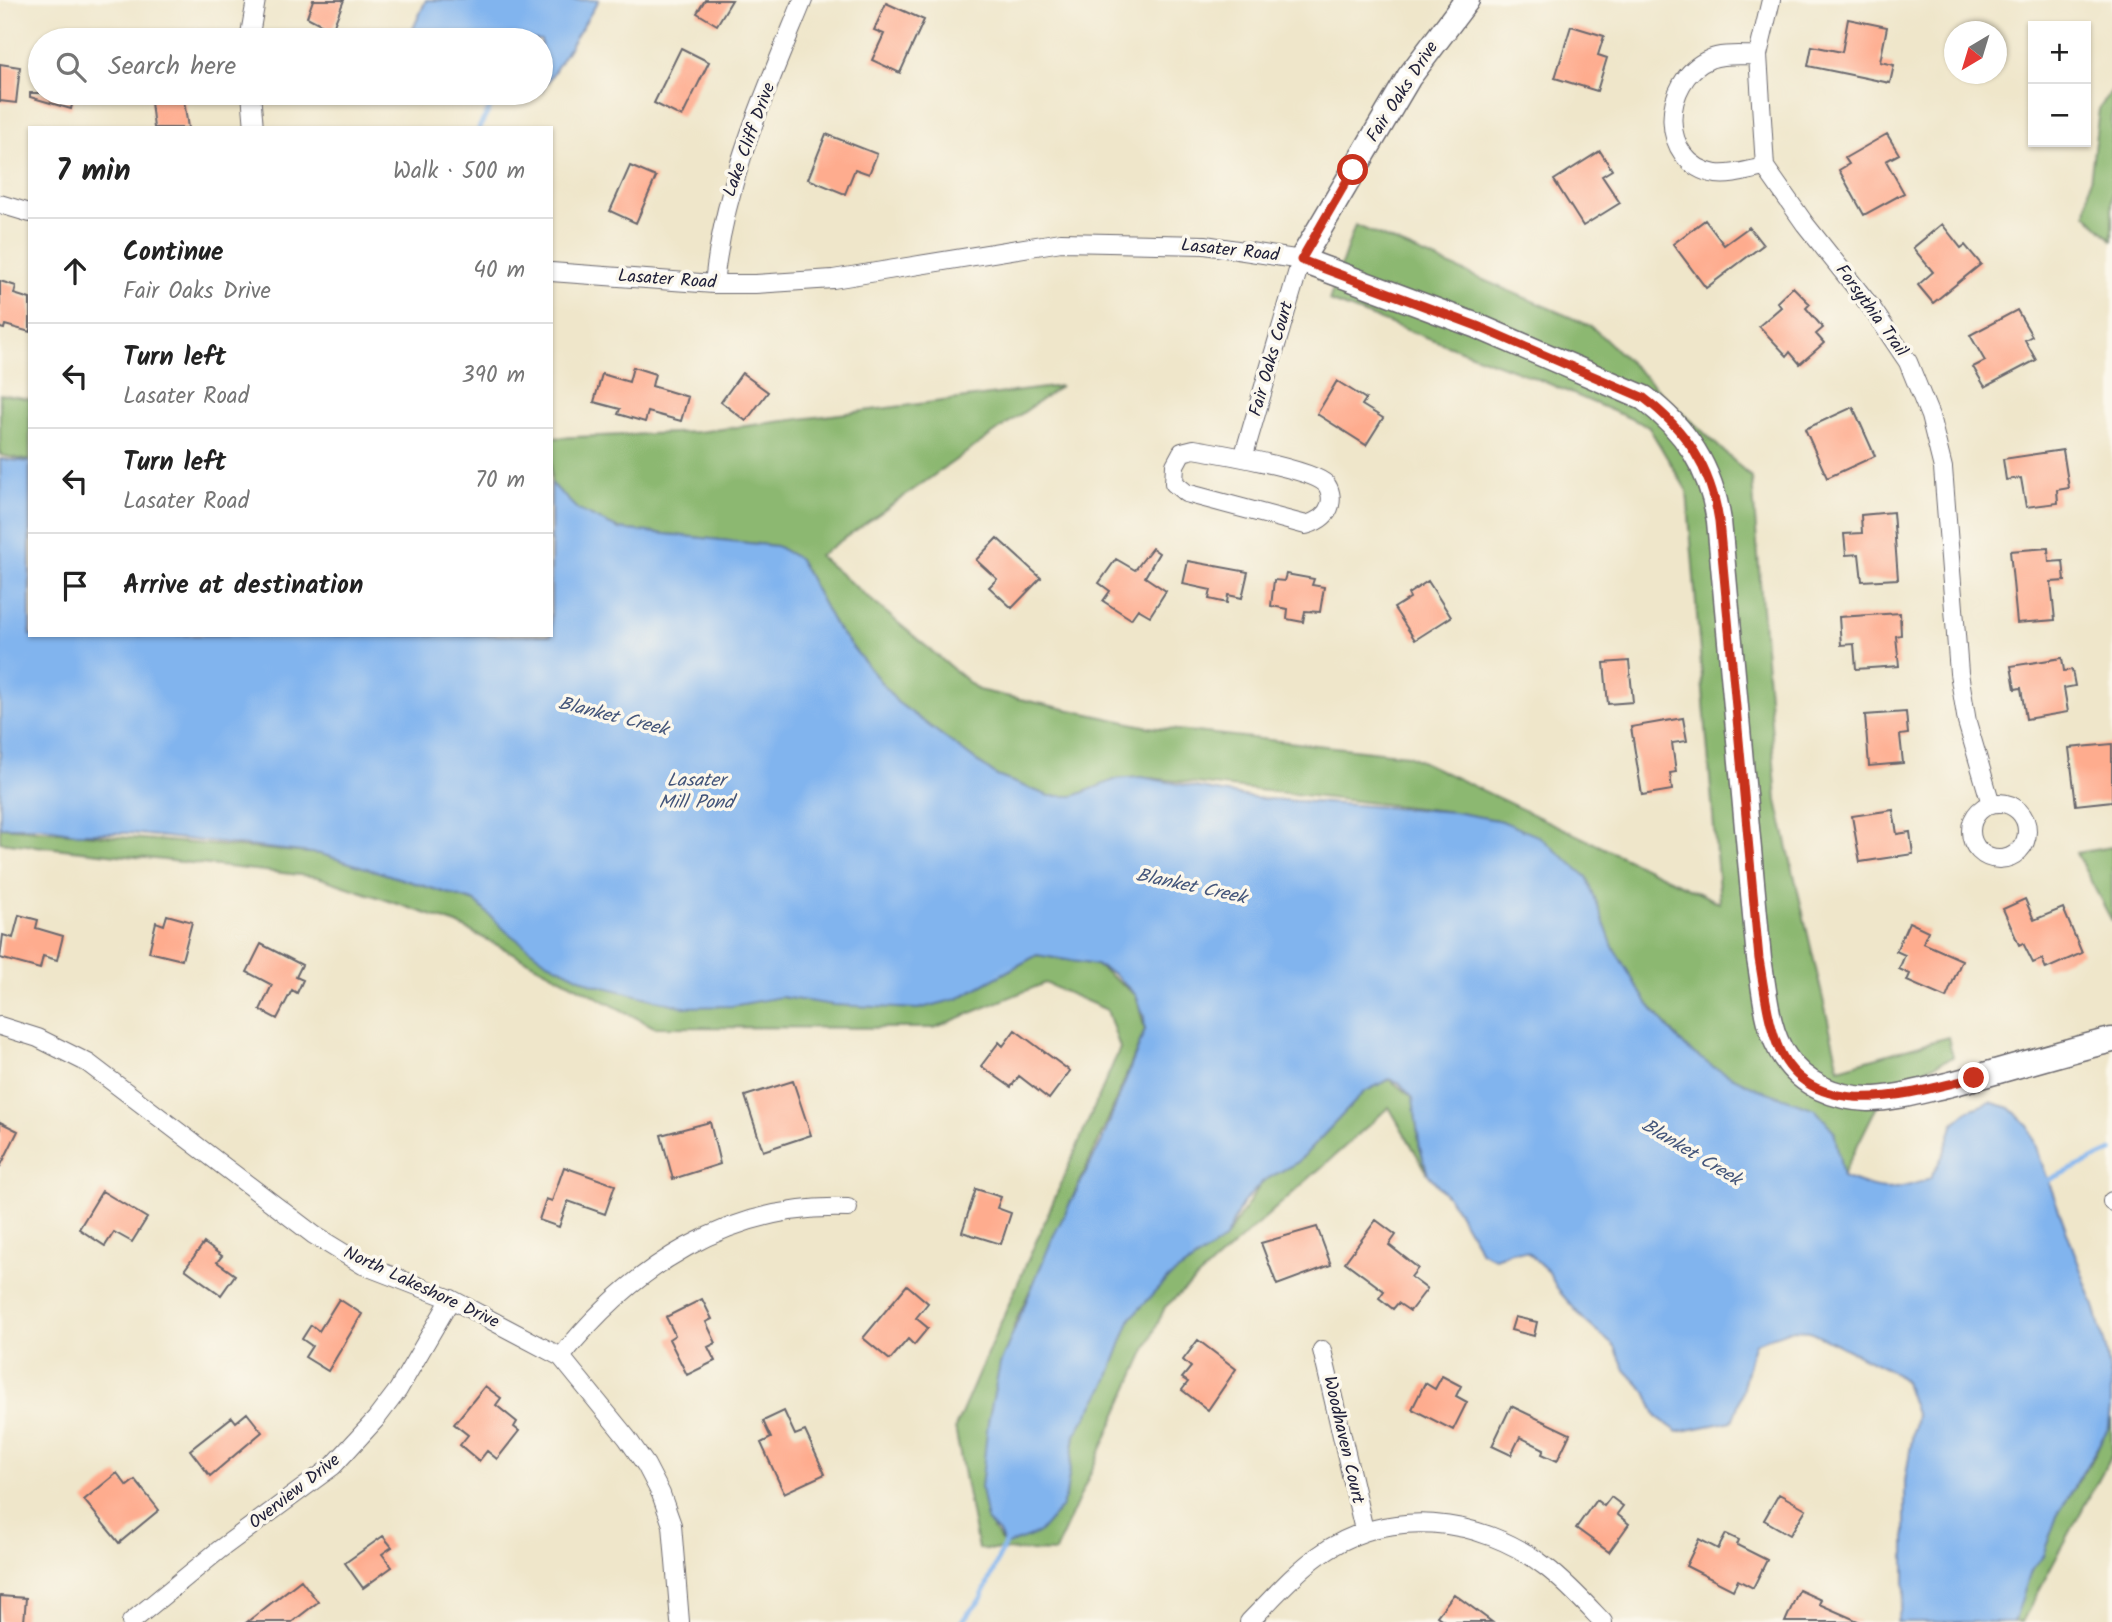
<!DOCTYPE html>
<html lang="en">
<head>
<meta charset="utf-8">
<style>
	:root { --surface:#fff; --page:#f6f6f6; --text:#222; --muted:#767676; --line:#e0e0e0 }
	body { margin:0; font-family:Kalam,sans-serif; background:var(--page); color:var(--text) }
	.controls { position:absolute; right:21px; top:21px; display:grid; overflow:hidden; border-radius:0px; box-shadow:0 2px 5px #0004 }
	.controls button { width:63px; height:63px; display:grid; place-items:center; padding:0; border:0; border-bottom:2px solid var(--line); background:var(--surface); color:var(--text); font:35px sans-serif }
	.compass { position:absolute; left:1944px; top:21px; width:63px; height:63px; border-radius:50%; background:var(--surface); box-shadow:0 2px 5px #0004; rotate:218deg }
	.stop { position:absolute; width:21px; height:21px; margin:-16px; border:5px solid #c8321e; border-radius:50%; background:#fff }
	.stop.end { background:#c8321e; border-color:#fff; box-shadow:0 2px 7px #0008 }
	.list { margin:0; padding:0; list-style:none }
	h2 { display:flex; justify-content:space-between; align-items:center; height:91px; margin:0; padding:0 28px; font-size:30px }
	h2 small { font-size:23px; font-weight:400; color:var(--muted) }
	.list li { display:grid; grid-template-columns:46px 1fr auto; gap:21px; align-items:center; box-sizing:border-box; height:105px; padding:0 28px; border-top:2px solid var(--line) }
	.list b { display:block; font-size:26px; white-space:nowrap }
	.list p { margin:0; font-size:23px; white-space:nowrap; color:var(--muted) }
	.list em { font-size:23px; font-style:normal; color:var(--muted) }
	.icon { flex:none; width:38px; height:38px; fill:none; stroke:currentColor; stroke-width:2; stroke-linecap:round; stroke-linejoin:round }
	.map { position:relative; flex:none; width:2112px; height:1622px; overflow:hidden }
	.search { position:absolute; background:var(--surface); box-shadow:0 2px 5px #0004; left:28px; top:28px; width:525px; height:77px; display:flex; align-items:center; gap:18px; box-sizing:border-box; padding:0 24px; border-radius:38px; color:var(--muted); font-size:26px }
	.panel { position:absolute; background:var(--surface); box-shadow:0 2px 5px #0004; left:28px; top:126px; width:525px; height:511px; border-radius:0px }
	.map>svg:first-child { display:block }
	.forest { fill:#8cb871; stroke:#576d56; stroke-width:2 }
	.water { fill:#81b4ee; stroke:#526b94; stroke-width:2 }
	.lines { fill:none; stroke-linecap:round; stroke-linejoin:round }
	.stream { stroke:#81b4ee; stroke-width:5 }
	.building { fill:#feac8e }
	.street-casing { stroke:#6a676d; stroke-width:20 }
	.secondary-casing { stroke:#6a676d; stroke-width:27 }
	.street { stroke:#fff; stroke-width:18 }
	.secondary { stroke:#fff; stroke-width:24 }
	.route { stroke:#c8321e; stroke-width:9 }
	.labels { text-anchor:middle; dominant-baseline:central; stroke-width:7; stroke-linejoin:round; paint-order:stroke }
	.street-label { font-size:18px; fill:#22223b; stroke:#fbf7ec }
	.water-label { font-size:19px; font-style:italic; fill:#43557a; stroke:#fbf7ec }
</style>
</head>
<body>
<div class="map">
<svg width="2112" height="1622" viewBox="0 0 2112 1622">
	<rect width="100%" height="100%" fill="#fbf7ec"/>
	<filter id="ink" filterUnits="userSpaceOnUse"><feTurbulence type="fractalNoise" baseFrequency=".0143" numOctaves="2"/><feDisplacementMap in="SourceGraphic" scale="14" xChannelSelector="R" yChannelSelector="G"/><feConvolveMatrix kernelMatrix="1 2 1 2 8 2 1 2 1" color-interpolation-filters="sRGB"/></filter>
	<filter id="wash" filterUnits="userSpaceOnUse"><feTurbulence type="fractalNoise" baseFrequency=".00686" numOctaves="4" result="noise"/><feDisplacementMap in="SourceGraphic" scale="28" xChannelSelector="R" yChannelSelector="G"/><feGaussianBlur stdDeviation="1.57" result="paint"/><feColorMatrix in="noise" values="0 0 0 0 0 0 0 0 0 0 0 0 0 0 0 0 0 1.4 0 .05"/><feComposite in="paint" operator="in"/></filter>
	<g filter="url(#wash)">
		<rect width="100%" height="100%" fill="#efe6ca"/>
		<path class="forest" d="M 2112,90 L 2112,240 L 2086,214 L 2099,109 Z
			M 1355,225 L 1591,326 L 1752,478 L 1777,801 L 1839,1068 L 1948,1037 L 1953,1057 L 1887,1086 L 1842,1176 L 1834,1131 L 1713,1067 L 1686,1048 L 1645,1000 L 1613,947 L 1587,877 L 1502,821 L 1454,812 L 1141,777 L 1117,779 L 1074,796 L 1049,796 L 997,776 L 897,702 L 835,626 L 799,559 L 776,546 L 619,529 L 578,510 L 551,483 L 551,438 L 698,432 L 1061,386 L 819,556 L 978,690 L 1149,727 L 1408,755 L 1720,903 L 1687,491 L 1648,426 L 1538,379 L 1329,301 Z
			M 0,394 L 30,399 L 30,461 L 0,455 Z
			M 0,827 L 321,854 L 781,997 L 957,999 L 1037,955 L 1096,965 L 1136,995 L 1145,1030 L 1105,1127 L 1014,1325 L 993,1530 L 1005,1546 L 1066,1495 L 1075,1435 L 1106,1384 L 1131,1318 L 1167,1279 L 1224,1240 L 1263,1181 L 1298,1162 L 1364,1092 L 1389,1079 L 1413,1098 L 1420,1148 L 1428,1174 L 1389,1107 L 1165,1307 L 1055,1552 L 978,1549 L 955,1428 L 1120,1048 L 1107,1010 L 1045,983 L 934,1028 L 654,1027 L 457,924 L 318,877 L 0,842 Z
			M 2112,847 L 2112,921 L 2076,853 Z
			M 2111,1419 L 2112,1454 L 2022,1622 L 2012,1622 L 2031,1571 L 2043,1555 L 2057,1516 L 2095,1454 Z"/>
		<path class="water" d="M 426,0 L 599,0 L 542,91 L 541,40 L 408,40 Z
			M 0,459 L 30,462 L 30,635 L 551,635 L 551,483 L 578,510 L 619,529 L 776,546 L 799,559 L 835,626 L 897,702 L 997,776 L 1049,796 L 1074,796 L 1117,779 L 1141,777 L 1254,798 L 1454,812 L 1502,821 L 1540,837 L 1587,877 L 1613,947 L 1645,1000 L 1668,1028 L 1686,1048 L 1713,1067 L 1756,1088 L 1815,1109 L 1834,1131 L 1843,1177 C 1885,1193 1888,1192 1930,1179 L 1944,1153 L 1954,1123 L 1969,1110 L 1990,1102 L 2010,1108 L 2028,1125 L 2094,1306 L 2106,1349 L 2111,1380 L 2111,1408 L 2109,1427 L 2057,1516 L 2043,1555 L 2031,1571 L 2016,1617 L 2012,1622 L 1897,1622 L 1905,1592 L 1905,1481 L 1916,1414 L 1905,1382 L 1895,1373 L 1810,1331 L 1790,1330 L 1755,1343 C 1745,1369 1744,1396 1732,1421 L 1678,1432 L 1657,1417 L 1646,1392 L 1625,1370 L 1615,1347 L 1585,1321 L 1557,1289 L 1549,1272 L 1527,1252 L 1514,1251 L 1495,1258 L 1481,1252 L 1452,1202 L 1428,1174 L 1420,1148 L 1413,1098 L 1399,1083 L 1389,1079 L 1364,1092 L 1298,1162 L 1263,1181 L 1242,1204 L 1224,1240 L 1167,1279 L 1131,1318 L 1106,1384 L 1075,1435 L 1066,1495 L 1061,1508 L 1039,1533 L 1005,1546 L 999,1533 L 987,1521 L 981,1488 L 988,1422 L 1000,1364 L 1053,1237 L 1102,1141 L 1145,1030 L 1144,1017 L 1136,995 L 1114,974 L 1096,965 L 1037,955 L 957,999 L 918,1009 L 833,1005 L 781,997 L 732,1006 L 684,1007 L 592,984 L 546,961 L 507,932 L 476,902 L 321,854 L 129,833 L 76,833 L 41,827 L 0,827 Z"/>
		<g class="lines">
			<path class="stream" d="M 479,128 L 498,93
				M 2044,1182 L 2112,1151
				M 961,1622 L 981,1599 L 1006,1541"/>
		</g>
		<g id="blocks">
			<path class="building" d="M 313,0 L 344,0 L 332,30 L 307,17 Z
				M 705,0 L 732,0 L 717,25 L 697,13 Z
				M 886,3 L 924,20 L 900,73 L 872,60 L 884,34 L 874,30 Z
				M 1848,19 L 1887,27 L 1880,62 L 1894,65 L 1890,83 L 1808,66 L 1812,46 L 1842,52 Z
				M 1571,26 L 1604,36 L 1598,55 L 1607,58 L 1597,91 L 1555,78 Z
				M 681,48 L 709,62 L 682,117 L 654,103 Z
				M 0,64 L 20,67 L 16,103 L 0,101 Z
				M 30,93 L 75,93 L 71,109 L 30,97 Z
				M 150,93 L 183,93 L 188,128 L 154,128 Z
				M 826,134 L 877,154 L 869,174 L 855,169 L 845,194 L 808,179 Z
				M 1887,134 L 1899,154 L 1886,161 L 1904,193 L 1864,215 L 1839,170 L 1849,164 L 1845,158 Z
				M 1600,151 L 1612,170 L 1602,176 L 1620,203 L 1583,226 L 1554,180 Z
				M 630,166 L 656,177 L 636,223 L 610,211 Z
				M 1705,220 L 1724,245 L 1749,227 L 1763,245 L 1706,288 L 1673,244 Z
				M 1942,224 L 1961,248 L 1965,245 L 1981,264 L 1933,303 L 1918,285 L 1933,272 L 1913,248 Z
				M 0,281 L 16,286 L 14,294 L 30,299 L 30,332 L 5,325 L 4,329 L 0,328 Z
				M 1793,287 L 1810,304 L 1806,308 L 1823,328 L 1816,334 L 1824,343 L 1800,364 L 1790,352 L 1787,356 L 1759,326 L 1781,307 L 1777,302 Z
				M 2017,310 L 2032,336 L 2025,340 L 2036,360 L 1985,387 L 1973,367 L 1985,361 L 1970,335 Z
				M 633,367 L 655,374 L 652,386 L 688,397 L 681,421 L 648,412 L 645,422 L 618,414 L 620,409 L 594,402 L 602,374 L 629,382 Z
				M 742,373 L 768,392 L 746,421 L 721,402 Z
				M 1337,381 L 1366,399 L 1362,405 L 1383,418 L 1366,445 L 1317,414 Z
				M 1853,407 L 1875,456 L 1827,478 L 1805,429 Z
				M 2063,450 L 2069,488 L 2057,490 L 2058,503 L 2026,507 L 2021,478 L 2006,480 L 2003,459 Z
				M 1893,512 L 1898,579 L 1862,581 L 1859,554 L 1846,555 L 1844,534 L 1862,533 L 1861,515 Z
				M 997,538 L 1041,578 L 1012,608 L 989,587 L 997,579 L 976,560 Z
				M 1152,548 L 1159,553 L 1145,577 L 1166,591 L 1150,616 L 1138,609 L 1131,619 L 1103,601 L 1110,591 L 1099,583 L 1116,559 L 1135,570 Z
				M 2048,548 L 2049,562 L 2063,561 L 2065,581 L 2051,582 L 2055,620 L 2017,623 L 2010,551 Z
				M 1188,561 L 1248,572 L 1242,598 L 1228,595 L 1227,603 L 1209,599 L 1211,590 L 1183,584 Z
				M 1286,574 L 1314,579 L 1312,585 L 1324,587 L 1320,612 L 1305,611 L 1303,622 L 1287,619 L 1288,609 L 1271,606 L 1274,580 L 1284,581 Z
				M 1428,581 L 1451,617 L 1415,640 L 1394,608 L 1410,598 L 1408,594 Z
				M 1900,613 L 1901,635 L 1896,636 L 1899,666 L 1856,669 L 1854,644 L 1841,645 L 1839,617 Z
				M 2062,658 L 2064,671 L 2072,670 L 2075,686 L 2064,688 L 2068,712 L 2026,719 L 2021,688 L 2015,689 L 2011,666 Z
				M 1629,661 L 1633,702 L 1608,704 L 1604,663 Z
				M 1906,712 L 1908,734 L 1900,735 L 1903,763 L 1869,766 L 1865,715 Z
				M 1683,718 L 1687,741 L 1672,743 L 1676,772 L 1670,773 L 1672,790 L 1642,795 L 1631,727 Z
				M 2112,744 L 2112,801 L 2076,805 L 2069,748 Z
				M 1893,810 L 1897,834 L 1910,832 L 1913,854 L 1860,862 L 1852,816 Z
				M 2025,899 L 2034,920 L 2063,908 L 2082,953 L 2046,969 L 2042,959 L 2033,963 L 2023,943 L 2019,945 L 2003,909 Z
				M 19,915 L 38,920 L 36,928 L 63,936 L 57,960 L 43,956 L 40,969 L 0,958 L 3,935 L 13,938 Z
				M 167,915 L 192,922 L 182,960 L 149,952 L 156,922 L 164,925 Z
				M 1909,922 L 1928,931 L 1923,943 L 1962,960 L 1946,998 L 1907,981 L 1910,974 L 1899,969 L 1905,955 L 1896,951 Z
				M 261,944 L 302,965 L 296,977 L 303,980 L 297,993 L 292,990 L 277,1019 L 260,1010 L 272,985 L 247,972 Z
				M 1015,1030 L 1070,1071 L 1049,1099 L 1019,1076 L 1011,1087 L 981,1066 L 999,1042 L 1003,1046 Z
				M 793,1081 L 811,1135 L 763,1151 L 745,1096 Z
				M 0,1122 L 18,1131 L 0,1167 Z
				M 710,1122 L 720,1164 L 673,1179 L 661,1135 Z
				M 564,1167 L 615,1185 L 605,1214 L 568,1201 L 559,1227 L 539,1220 L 546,1199 L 552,1201 Z
				M 976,1189 L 1001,1197 L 997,1208 L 1011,1213 L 1001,1244 L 962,1232 Z
				M 102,1191 L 147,1218 L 132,1242 L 114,1232 L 105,1246 L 79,1229 Z
				M 1376,1220 L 1396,1235 L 1389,1245 L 1418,1268 L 1411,1277 L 1427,1289 L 1410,1311 L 1398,1303 L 1393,1309 L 1379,1298 L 1384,1291 L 1345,1262 Z
				M 1317,1227 L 1331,1265 L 1277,1285 L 1261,1243 Z
				M 204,1243 L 222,1256 L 217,1262 L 235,1275 L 221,1295 L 185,1269 Z
				M 907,1285 L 928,1303 L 916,1318 L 928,1328 L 914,1345 L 908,1339 L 890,1360 L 863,1338 Z
				M 339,1299 L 362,1314 L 328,1371 L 305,1357 L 312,1346 L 302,1339 L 311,1325 L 319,1331 Z
				M 702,1299 L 712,1319 L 706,1322 L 716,1343 L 708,1347 L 715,1361 L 687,1375 L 669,1339 L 675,1335 L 666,1317 Z
				M 1515,1317 L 1537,1322 L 1534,1336 L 1511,1330 Z
				M 1198,1340 L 1236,1369 L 1208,1410 L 1182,1390 L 1188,1382 L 1182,1378 L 1191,1367 L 1183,1360 Z
				M 1442,1376 L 1461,1386 L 1456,1396 L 1467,1402 L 1453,1430 L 1412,1409 L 1425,1383 L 1435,1389 Z
				M 485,1386 L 501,1398 L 496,1405 L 517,1422 L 514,1427 L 519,1431 L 497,1459 L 487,1451 L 479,1461 L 460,1445 L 468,1435 L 454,1424 Z
				M 1511,1406 L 1570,1434 L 1557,1461 L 1542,1454 L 1544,1449 L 1520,1437 L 1511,1455 L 1492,1446 Z
				M 784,1411 L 795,1435 L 805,1431 L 825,1474 L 784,1493 L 761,1443 L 771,1438 L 763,1421 Z
				M 247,1413 L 262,1432 L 210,1476 L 190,1450 L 232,1417 L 236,1422 Z
				M 117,1473 L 127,1486 L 135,1480 L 159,1510 L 119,1543 L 84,1500 Z
				M 1779,1494 L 1806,1509 L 1790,1535 L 1764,1520 Z
				M 1611,1497 L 1623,1506 L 1617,1514 L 1629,1524 L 1609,1552 L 1576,1528 L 1596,1500 L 1604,1506 Z
				M 1726,1534 L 1739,1540 L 1737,1545 L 1767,1560 L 1753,1588 L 1738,1580 L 1733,1590 L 1686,1566 L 1699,1539 L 1718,1549 Z
				M 383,1536 L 392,1547 L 382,1554 L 392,1567 L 363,1588 L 345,1563 Z
				M 301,1580 L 318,1602 L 292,1622 L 247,1622 Z
				M 1799,1590 L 1821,1600 L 1819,1604 L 1860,1622 L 1785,1622 Z
				M 1454,1594 L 1492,1622 L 1446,1622 L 1437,1616 Z
				M 0,1596 L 26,1598 L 24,1622 L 0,1622 Z"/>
		</g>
	</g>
	<g filter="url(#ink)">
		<use href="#blocks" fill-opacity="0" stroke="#6a676d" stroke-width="2"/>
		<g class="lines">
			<g class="street-casing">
				<path id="street" d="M 1771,0 L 1758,55 L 1765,167 L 1805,224 L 1871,307 L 1908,362 L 1930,416 L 1943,468 L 1959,673 L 1967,722 L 1991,804
					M 249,40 L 256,0
					M 1758,55 C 1744,56 1723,53 1710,59 C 1660,80 1658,164 1716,174 C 1732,176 1749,170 1765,167
					M 251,93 L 254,128
					M 0,204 L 30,213
					M 551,272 L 714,284 L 755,284 L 833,279 L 1061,242 L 1205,245 L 1301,260 L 1243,458
					M 714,284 C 724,183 765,93 803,0
					M 1194,449 C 1218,453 1312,469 1326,484 C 1330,489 1332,498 1330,505 C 1327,516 1316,522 1306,525 L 1186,493 L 1174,483 L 1175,465 L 1182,452 Z
					M1971 831a28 28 0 1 1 56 0a28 28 0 1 1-56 0Z
					M 0,1026 L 38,1038 L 88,1063 L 314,1235 L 363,1265 L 451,1299 L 561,1357 L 627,1438 L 646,1465 L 661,1494 L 672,1525 L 680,1622
					M 2112,1201 L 2112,1202
					M 1322,1350 L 1364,1530
					M 561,1357 C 632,1267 730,1203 848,1208
					M 131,1622 L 219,1550 L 333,1466 L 376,1419 L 398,1390 L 451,1299
					M 1249,1622 C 1271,1600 1293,1574 1318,1556 C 1386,1506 1480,1516 1546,1567 C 1567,1583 1585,1603 1603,1622"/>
			</g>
			<g class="secondary-casing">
				<path id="secondary" d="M 1467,0 L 1409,77 L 1301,260 L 1477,326 L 1644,398 C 1686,429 1711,468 1719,521 L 1759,959 C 1765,991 1766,1030 1785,1057 C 1803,1085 1835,1098 1868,1099 C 1894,1099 1921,1091 1947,1085 C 2002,1071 2057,1053 2112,1040"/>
			</g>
			<use href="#street" class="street"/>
			<use href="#secondary" class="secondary"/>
		</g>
	</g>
	<g class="lines" filter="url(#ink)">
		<path class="route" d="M 1353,170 L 1301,260 L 1477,326 L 1644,398 C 1686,430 1711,468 1719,521 L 1759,959 C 1764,987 1767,1017 1777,1044 C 1808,1126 1913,1093 1974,1078"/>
	</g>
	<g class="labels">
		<g class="street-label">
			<text transform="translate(1403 92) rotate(-57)">Fair Oaks Drive</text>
			<text transform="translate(750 140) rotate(-70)">Lake Cliff Drive</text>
			<text transform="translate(1230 251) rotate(6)">Lasater Road</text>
			<text transform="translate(667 280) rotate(4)">Lasater Road</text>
			<text transform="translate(1871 311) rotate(54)">Forsythia Trail</text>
			<text transform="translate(1272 359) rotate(-74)">Fair Oaks Court</text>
			<text transform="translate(421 1288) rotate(25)">North Lakeshore Drive</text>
			<text transform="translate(1343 1440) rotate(77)">Woodhaven Court</text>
			<text transform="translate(295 1492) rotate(-38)">Overview Drive</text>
		</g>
		<g class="water-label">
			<text transform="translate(613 717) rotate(14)">Blanket Creek</text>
			<text x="696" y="781">Lasater<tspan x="696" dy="22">Mill Pond</tspan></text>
			<text transform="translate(1191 887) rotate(12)">Blanket Creek</text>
			<text transform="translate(1691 1153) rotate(31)">Blanket Creek</text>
		</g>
	</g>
</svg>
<div class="controls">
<button>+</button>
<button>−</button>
</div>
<svg class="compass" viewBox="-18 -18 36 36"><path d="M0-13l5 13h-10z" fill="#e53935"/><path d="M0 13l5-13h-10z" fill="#767676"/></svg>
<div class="stop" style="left:1353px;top:170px"></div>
<div class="stop end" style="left:1974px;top:1078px"></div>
<div class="search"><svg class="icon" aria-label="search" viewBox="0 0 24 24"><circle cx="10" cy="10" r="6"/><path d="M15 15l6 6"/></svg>Search here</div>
<section class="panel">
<h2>7 min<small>Walk · 500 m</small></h2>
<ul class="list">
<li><svg class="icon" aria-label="ahead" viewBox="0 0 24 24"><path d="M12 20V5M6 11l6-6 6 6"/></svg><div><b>Continue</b><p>Fair Oaks Drive</p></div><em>40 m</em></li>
<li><svg class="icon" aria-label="left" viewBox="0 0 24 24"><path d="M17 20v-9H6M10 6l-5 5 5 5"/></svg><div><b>Turn left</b><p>Lasater Road</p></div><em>390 m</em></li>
<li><svg class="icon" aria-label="left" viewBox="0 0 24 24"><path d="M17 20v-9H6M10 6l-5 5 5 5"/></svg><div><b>Turn left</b><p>Lasater Road</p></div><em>70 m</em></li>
<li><svg class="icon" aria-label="arrive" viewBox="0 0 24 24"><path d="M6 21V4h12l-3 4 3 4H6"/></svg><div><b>Arrive at destination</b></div></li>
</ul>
</section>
</div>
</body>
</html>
